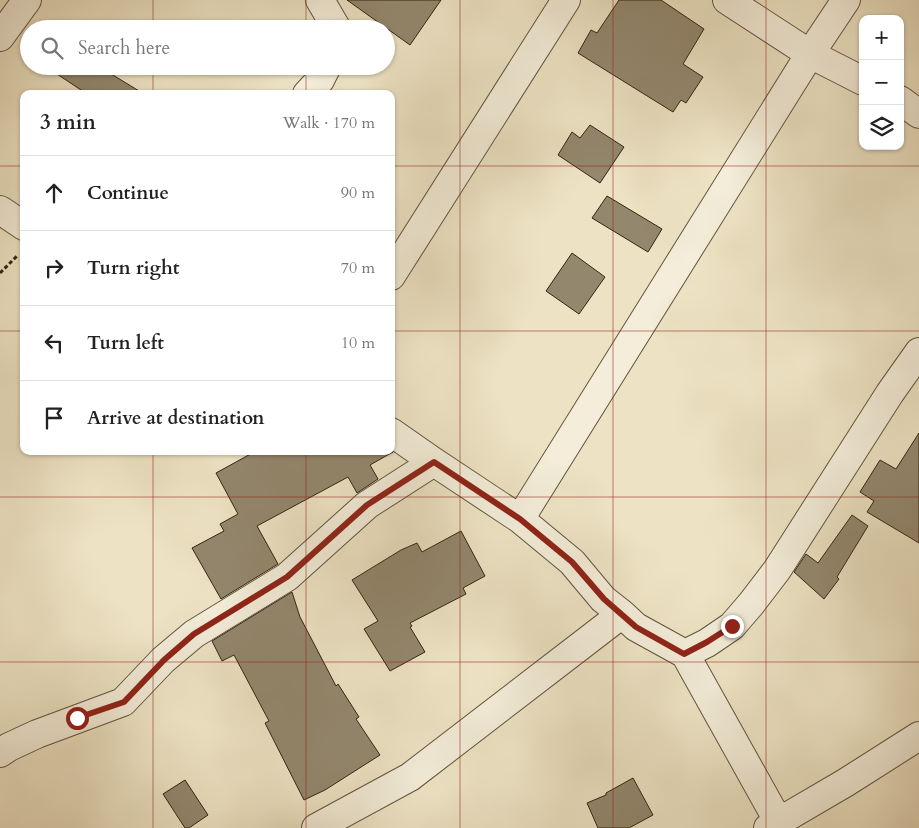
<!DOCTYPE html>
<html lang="en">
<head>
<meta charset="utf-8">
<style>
	:root { --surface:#fff; --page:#f6f6f6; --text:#222; --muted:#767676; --line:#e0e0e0 }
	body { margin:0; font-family:Cardo,serif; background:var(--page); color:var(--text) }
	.controls { position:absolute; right:15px; top:15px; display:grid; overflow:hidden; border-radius:10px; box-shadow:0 1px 4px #0004 }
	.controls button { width:45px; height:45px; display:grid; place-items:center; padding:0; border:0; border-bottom:1px solid var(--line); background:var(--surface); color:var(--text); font:25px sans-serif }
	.stop { position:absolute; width:15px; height:15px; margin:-11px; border:4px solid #8f2418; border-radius:50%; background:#fff }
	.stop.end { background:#8f2418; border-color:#fff; box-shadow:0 1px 5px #0008 }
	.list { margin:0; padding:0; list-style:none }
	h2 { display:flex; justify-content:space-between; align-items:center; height:65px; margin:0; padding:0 20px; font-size:21px }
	h2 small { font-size:16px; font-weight:400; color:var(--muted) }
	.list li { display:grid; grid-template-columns:32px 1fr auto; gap:15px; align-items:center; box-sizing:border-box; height:75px; padding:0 20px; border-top:1px solid var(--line) }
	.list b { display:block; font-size:19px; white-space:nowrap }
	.list em { font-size:16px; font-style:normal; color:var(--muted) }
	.icon { flex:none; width:28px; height:28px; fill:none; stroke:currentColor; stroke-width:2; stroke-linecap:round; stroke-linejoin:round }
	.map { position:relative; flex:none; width:919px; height:828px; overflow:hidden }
	.search { position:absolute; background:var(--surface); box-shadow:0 1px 4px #0004; left:20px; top:20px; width:375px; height:55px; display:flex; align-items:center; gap:12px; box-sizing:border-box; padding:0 18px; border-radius:28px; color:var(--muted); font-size:19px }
	.panel { position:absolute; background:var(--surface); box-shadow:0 1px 4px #0004; left:20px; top:90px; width:375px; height:365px; border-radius:10px }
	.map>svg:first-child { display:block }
	.building { fill:#93876e; stroke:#322411 }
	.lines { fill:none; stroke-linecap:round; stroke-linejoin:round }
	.minor-casing { stroke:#61543e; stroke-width:30 }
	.path { stroke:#322411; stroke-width:3; stroke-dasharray:4 2.5; stroke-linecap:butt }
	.minor { stroke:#f3edd9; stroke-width:28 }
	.route { stroke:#8f2418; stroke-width:6 }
	.grid { fill:none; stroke:#8f2418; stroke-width:1; stroke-opacity:0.55 }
</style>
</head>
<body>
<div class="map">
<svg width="919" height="828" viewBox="0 0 919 828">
	<rect width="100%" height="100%" fill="#ede3c4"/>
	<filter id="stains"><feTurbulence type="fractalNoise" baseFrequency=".004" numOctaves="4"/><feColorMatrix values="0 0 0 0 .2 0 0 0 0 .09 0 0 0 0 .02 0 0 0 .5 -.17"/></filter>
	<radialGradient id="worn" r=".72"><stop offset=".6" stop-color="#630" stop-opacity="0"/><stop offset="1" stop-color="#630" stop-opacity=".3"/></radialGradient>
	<path class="building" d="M 347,0 L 441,0 L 410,45 Z
		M 619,0 L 661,0 L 704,29 L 683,64 L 703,77 L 686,103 L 681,100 L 673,112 L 578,53 L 591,30 L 597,33 Z
		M 45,66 L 98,66 L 144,94 L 87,94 Z
		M 590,125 L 624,147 L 600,183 L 558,155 L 572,132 L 580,138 Z
		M 607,196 L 662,229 L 648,252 L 592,218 Z
		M 572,253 L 605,277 L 579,314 L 546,291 Z
		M 919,433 L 919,543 L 867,512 L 874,501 L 860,492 L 880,460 L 896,469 Z
		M 256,451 L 393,452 L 370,465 L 378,479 L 357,493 L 348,477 L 257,526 L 278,564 L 221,599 L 192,548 L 224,531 L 220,524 L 238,514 L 216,473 Z
		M 852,515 L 868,526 L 837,577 L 839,579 L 824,599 L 794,572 L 806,554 L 818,563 Z
		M 461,531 L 485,576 L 463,588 L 466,594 L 410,623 L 412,626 L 410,627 L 425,652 L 390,671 L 364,629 L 378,621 L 352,580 L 401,550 L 417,543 L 422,552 Z
		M 292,592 L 300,617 L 336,686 L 338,684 L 359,717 L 356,719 L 380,755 L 325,790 L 304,800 L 265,723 L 269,721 L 234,655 L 222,661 L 212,641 Z
		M 633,778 L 653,815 L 629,828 L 598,828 L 587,803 L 606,795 L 606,793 Z
		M 185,780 L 208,815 L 189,828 L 185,828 L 163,794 Z"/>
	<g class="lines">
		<g class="minor-casing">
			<path id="minor" d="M 320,0 L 337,29
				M 727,0 L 810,54 L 863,81
				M 0,37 L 27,0
				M 307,94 L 320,80 L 327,66
				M 900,100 L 919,114
				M 0,210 L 24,226
				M 391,276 L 566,0
				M 391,432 L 434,462 L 520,519 L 572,562 L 603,599 L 622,614
				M 520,519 L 810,54 L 846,0
				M 685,654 L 782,828
				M 0,753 L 9,747 L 37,734 L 123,702 L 163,660 L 194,634 L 287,577 L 367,505 L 434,462
				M 316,828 L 410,777 L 622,614 L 636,627 L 685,654 L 707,643 L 732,626 L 751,604 L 777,570 L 890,393 L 919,352
				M 768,828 L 845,783 L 919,736"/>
		</g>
		<path class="path" d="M 0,273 L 18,255"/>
		<use href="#minor" class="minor"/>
	</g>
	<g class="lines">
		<path class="route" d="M 77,718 L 124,702 L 164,660 L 194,634 L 287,577 L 367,505 L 434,462 L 520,519 L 572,562 L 604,599 L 636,627 L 684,654 L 707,642 L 732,626"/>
	</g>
	<path class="grid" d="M 153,0 L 153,29M 306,0 L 306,29M 460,0 L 460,828M 613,0 L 613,828M 766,0 L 766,828M 153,66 L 153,94M 306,66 L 306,94M 0,166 L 24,166M 391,166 L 919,166M 0,331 L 24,331M 391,331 L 919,331M 153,451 L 153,828M 306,451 L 306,828M 0,497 L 919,497M 0,662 L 919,662"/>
	<rect width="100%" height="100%" filter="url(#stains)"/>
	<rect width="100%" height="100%" fill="url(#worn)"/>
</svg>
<div class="controls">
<button>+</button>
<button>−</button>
<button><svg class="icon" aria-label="layers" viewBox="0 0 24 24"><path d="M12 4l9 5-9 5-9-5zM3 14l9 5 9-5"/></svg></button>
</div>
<div class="stop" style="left:77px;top:718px"></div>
<div class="stop end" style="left:732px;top:626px"></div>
<div class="search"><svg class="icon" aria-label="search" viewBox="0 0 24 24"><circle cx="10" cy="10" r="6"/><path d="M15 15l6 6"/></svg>Search here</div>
<section class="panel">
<h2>3 min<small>Walk · 170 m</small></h2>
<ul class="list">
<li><svg class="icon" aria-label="ahead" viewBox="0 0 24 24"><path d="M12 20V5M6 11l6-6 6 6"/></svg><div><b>Continue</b></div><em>90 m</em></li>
<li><svg class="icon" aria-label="right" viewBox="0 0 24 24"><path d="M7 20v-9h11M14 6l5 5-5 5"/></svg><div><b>Turn right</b></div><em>70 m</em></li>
<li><svg class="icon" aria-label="left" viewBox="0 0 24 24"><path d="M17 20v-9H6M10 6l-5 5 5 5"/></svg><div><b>Turn left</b></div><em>10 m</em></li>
<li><svg class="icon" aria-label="arrive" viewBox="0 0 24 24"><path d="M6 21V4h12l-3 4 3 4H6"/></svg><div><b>Arrive at destination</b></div></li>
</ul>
</section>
</div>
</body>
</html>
